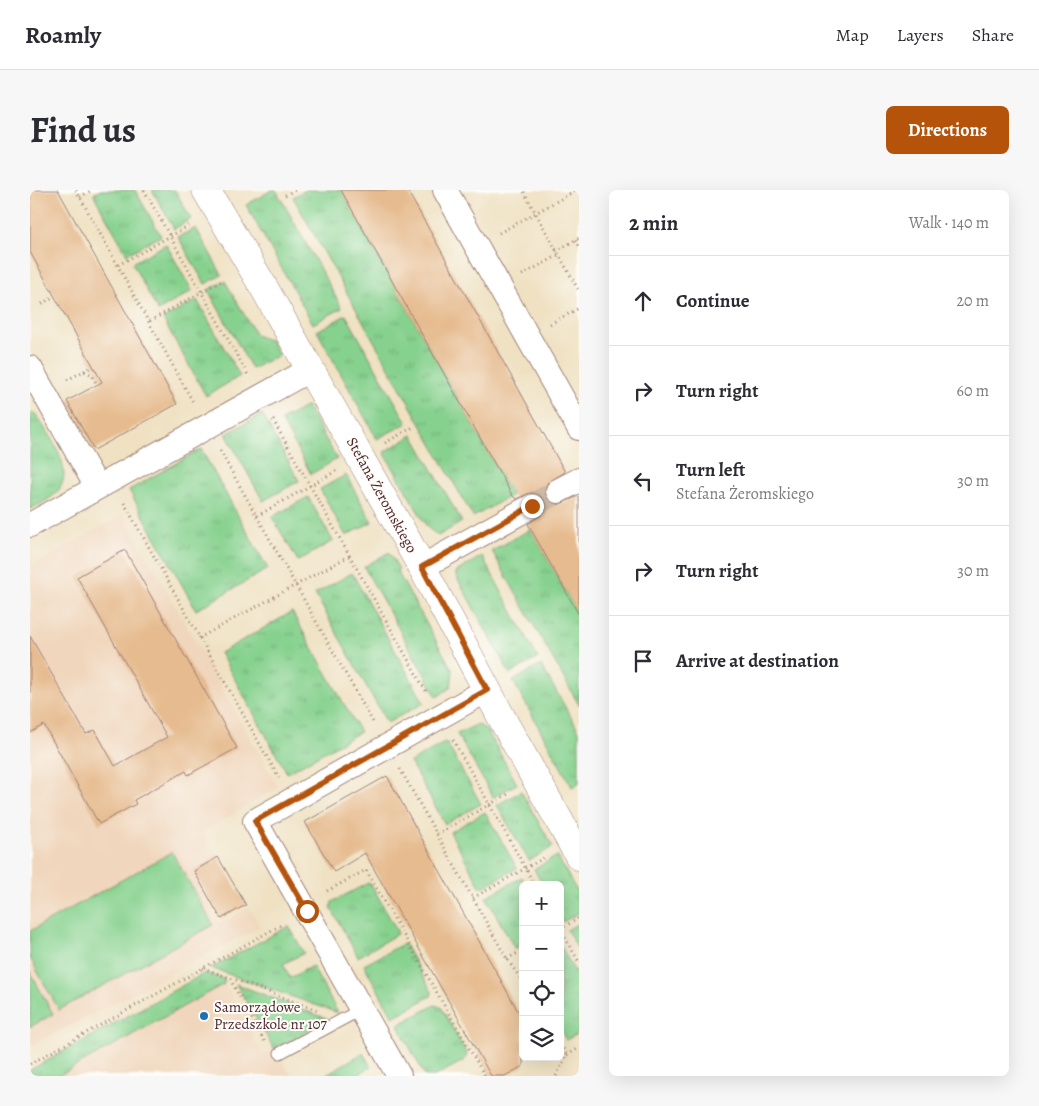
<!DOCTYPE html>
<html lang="en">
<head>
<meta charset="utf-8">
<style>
	:root { --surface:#fff; --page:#f7f7f7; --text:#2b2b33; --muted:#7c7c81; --line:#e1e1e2; --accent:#b45309 }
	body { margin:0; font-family:Alegreya,serif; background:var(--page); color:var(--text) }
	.controls { position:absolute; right:15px; bottom:15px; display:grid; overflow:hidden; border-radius:8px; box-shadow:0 5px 20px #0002 }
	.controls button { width:45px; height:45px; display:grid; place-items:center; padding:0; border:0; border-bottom:1px solid var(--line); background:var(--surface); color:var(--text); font:25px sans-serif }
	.stop { position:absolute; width:15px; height:15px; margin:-11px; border:4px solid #b45309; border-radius:50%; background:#fff }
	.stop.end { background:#b45309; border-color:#fff; box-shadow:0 1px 5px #0008 }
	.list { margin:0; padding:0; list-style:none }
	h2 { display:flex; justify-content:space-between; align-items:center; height:65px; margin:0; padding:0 20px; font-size:21px }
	h2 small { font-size:16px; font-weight:400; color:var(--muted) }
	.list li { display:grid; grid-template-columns:32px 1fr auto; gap:15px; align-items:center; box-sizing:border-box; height:90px; padding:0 20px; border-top:1px solid var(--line) }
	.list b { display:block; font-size:19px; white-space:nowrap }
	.list p { margin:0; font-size:16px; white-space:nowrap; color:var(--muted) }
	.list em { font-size:16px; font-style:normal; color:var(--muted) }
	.icon { flex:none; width:28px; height:28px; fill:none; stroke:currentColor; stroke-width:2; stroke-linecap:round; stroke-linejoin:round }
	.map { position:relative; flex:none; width:549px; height:886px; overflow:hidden; border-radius:8px }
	header { display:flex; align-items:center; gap:30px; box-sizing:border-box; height:70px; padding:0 25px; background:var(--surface); border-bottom:1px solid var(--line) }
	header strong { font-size:24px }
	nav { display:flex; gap:28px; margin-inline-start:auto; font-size:18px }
	.intro { display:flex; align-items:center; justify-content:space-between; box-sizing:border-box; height:120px; padding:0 30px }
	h1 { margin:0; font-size:35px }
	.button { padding:12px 22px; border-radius:8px; background:var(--accent); color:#fff; font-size:18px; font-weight:700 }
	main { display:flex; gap:30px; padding:0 30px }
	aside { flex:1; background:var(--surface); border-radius:8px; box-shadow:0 5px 20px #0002 }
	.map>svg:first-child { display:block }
	.built { fill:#f0d6bc }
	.grass { fill:url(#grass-tufts); stroke:#68785c }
	.garden { fill:#86d18e; stroke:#68785c }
	.building { fill:#e6bb8f }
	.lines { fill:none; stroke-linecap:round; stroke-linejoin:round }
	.minor-tunnel { stroke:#cebaa4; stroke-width:24; stroke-dasharray:24 12; stroke-linecap:butt }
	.service-casing { stroke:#9c8076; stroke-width:13 }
	.minor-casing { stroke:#9c8076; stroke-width:26 }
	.tertiary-casing { stroke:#9c8076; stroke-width:29 }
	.path { stroke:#9c8076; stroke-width:3; stroke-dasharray:1 4; stroke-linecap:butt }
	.service { stroke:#fff; stroke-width:11 }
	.minor { stroke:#fff; stroke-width:24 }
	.tertiary { stroke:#fff; stroke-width:28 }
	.route { stroke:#b45309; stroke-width:6 }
	.poi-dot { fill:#1f6fb2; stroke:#fdfcf7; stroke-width:2 }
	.labels { text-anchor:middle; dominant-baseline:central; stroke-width:4; stroke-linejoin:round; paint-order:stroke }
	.street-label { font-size:15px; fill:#4a1f2b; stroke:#fdfcf7 }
	.poi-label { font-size:15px; fill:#4a1f2b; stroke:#fdfcf7; text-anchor:start }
</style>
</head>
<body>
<header>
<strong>Roamly</strong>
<nav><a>Map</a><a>Layers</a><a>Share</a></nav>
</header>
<div class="intro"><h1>Find us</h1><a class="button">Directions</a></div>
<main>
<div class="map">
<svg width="549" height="886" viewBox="0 0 549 886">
	<defs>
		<pattern id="grass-tufts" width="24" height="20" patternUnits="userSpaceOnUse" patternTransform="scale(1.25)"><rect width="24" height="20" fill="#86d18e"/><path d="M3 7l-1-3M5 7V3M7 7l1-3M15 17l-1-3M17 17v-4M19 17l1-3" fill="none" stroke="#75b37b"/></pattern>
	</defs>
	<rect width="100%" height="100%" fill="#fdfcf7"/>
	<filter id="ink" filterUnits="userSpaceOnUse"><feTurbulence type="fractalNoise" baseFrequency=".02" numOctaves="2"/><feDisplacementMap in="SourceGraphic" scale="10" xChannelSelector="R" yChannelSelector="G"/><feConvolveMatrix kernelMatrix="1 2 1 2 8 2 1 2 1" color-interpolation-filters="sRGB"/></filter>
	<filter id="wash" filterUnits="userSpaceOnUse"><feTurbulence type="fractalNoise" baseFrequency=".0096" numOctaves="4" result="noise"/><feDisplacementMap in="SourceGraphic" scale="20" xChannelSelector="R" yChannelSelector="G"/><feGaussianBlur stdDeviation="1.12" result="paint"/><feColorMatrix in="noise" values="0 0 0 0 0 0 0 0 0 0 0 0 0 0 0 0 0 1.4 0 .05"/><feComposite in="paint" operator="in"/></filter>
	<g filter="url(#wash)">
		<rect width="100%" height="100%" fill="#efe1c2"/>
		<path class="built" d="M 93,324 L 248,597 L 173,642 L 188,667 L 164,681 L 190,733 L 219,717 L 230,737 L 0,857 L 0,377 Z
			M 194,794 L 233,865 L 246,858 L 261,886 L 28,886 Z"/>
		<path class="grass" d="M 71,0 L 105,0 L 131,46 L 97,64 L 63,4 Z
			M 122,0 L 145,0 L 161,29 L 144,39 Z
			M 242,0 L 246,0 L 312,118 L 283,134 L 216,15 Z
			M 276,0 L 311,0 L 482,305 L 443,327 L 263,7 Z
			M 166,38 L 192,85 L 175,94 L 148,47 Z
			M 136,54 L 162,101 L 128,121 L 102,73 Z
			M 195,91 L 226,145 L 241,151 L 249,165 L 222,179 L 178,100 Z
			M 167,110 L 210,186 L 176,206 L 133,129 Z
			M 316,125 L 377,233 L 347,249 L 287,141 Z
			M 277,216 L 307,269 L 281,284 L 251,230 Z
			M 5,223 C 18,245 50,282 24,305 C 17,311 8,315 0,319 L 0,224 Z
			M 232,224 L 269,291 L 233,311 L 196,244 Z
			M 383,245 L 432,332 L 408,346 L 397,337 L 354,262 Z
			M 171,259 L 238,379 L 166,420 L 99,300 Z
			M 316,285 L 342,332 L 316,346 L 290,299 Z
			M 278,307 L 303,351 L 268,371 L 242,327 Z
			M 501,339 L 549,425 L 549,515 L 462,361 Z
			M 359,362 L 369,379 L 367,381 L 423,481 L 421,497 L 407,507 L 334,377 Z
			M 452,366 L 508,468 L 480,484 L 426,386 L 426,382 Z
			M 322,383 L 394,513 L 357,533 L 285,404 Z
			M 262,422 L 330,542 L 257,583 L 190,463 Z
			M 511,475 L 549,541 L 549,593 L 542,597 L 483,491 Z
			M 448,534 L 458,542 L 487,594 L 463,607 L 427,544 Z
			M 416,552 L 451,614 L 415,634 L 380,572 Z
			M 491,601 L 523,657 L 499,671 L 467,615 Z
			M 455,622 L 487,678 L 451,698 L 420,642 Z
			M 527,666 L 549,705 L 549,723 L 533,732 L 530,726 L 530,695 L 513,695 L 504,679 Z
			M 492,687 L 496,695 L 493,695 L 493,754 L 485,759 L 456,707 Z
			M 338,693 L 341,694 L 367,741 L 367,744 L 328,767 L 301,718 L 302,712 Z
			M 549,733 L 549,761 L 537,740 Z
			M 259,736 L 274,763 L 253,774 L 260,788 L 282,776 L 308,823 L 181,778 Z
			M 373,754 L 375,755 L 402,802 L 401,806 L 363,827 L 334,775 Z
			M 530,755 L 549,789 L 549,843 L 536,850 L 530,839 Z
			M 175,783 L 194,789 L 194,794 L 28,886 L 0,886 L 0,880 Z
			M 206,794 L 300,830 L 244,859 Z
			M 405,815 L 411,817 L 437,864 L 435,870 L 405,886 L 395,886 L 368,835 Z
			M 333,863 L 341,877 L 330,883 L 331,886 L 293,886 Z"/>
		<path class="garden" d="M 142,662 L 183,735 L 29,820 L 0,768 L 0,741 Z
			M 0,782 L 23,824 L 0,837 Z"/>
		<g id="blocks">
			<path class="building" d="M 0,0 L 28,0 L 147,214 L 64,260 L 37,211 L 72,192 L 0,62 Z
				M 311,0 L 377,0 L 535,282 L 517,293 L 514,301 L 516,308 L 521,313 L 528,315 L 548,306 L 549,308 L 549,425 L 498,334 L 513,323 L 516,317 L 514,309 L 503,302 L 486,309 L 482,305 Z
				M 95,360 L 207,558 L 158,585 L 156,581 L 104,610 L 106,614 L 69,634 L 14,535 L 0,543 L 0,446 L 56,544 L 65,540 L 85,576 L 137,547 L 47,387 Z
				M 357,586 L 493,830 L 493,876 L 475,886 L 461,886 L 335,663 L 304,682 L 275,632 Z
				M 188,667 L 216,715 L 191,729 L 164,681 Z"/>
		</g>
	</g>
	<g filter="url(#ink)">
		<use href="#blocks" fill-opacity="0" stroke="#9c8076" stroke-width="1"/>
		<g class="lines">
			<path class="minor-tunnel" d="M 502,316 L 528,301"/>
			<g class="service-casing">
				<path id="service" d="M 250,863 L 332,819"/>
			</g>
			<g class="minor-casing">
				<path id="minor" d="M 415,0 L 549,238
					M 0,178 L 67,297
					M 528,301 L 549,290
					M 0,335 L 281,179
					M 392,377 L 502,316
					M 369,886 L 225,631 L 457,500"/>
			</g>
			<g class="tertiary-casing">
				<path id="tertiary" d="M 176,0 L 233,96 L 392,377 L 475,534 L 549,666"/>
			</g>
			<path class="path" d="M 46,0 L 164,214
				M 114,0 L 218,185
				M 494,2 L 549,101
				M 255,5 L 265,0
				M 50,7 L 62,0
				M 469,43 L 547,0
				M 546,50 L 549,56
				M 526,61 L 549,48
				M 88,75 L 162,34
				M 492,85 L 529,65
				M 12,114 L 24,106
				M 120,131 L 193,90
				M 520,134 L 549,118
				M 54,181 L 63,176
				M 37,190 L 54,181 L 62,185 L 67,195
				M 243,230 L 397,503
				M 355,253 L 385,236
				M 190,261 L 344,534
				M 94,313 L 249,588
				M 227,326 L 306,281
				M 169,448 L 319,366
				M 423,550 L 505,695
				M 370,579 L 477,769 L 493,792
				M 407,644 L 480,603
				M 297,701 L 336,680 L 455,886
				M 443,708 L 517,666
				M 530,739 L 549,772
				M 530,739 L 549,728
				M 477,769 L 493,760
				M 173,778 L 287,820
				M 200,789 L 235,852
				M 537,865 L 549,858
				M 0,874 L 253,734
				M 526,886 L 537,865 L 530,854"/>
			<use href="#service" class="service"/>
			<use href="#minor" class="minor"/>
			<use href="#tertiary" class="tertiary"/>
		</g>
	</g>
	<g class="lines" filter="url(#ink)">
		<path class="route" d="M 277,721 L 225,631 L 457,500 L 392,377 L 502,316"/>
	</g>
	<circle class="poi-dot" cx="174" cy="826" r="5"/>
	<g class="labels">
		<g class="street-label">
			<text transform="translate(352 305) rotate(61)">Stefana Żeromskiego</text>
		</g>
		<g class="poi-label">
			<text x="184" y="817">Samorządowe<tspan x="184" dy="17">Przedszkole nr 107</tspan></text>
		</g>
	</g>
</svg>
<div class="controls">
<button>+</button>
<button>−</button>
<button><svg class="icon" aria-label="locate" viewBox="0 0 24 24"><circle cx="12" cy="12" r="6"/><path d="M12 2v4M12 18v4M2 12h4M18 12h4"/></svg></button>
<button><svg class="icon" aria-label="layers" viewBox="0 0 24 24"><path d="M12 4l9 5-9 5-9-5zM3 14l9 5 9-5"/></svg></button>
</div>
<div class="stop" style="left:277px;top:721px"></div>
<div class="stop end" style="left:502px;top:316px"></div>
</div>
<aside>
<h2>2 min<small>Walk · 140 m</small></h2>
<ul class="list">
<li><svg class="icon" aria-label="ahead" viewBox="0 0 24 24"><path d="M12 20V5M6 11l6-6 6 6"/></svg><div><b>Continue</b></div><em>20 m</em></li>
<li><svg class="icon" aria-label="right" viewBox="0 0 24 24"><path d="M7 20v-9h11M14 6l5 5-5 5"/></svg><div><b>Turn right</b></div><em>60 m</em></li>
<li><svg class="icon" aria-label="left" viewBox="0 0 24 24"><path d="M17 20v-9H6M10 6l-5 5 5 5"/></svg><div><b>Turn left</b><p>Stefana Żeromskiego</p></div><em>30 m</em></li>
<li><svg class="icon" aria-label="right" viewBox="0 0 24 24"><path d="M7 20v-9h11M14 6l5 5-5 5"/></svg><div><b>Turn right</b></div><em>30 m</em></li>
<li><svg class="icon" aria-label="arrive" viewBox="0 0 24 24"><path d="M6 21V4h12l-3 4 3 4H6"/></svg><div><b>Arrive at destination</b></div></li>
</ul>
</aside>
</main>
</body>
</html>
